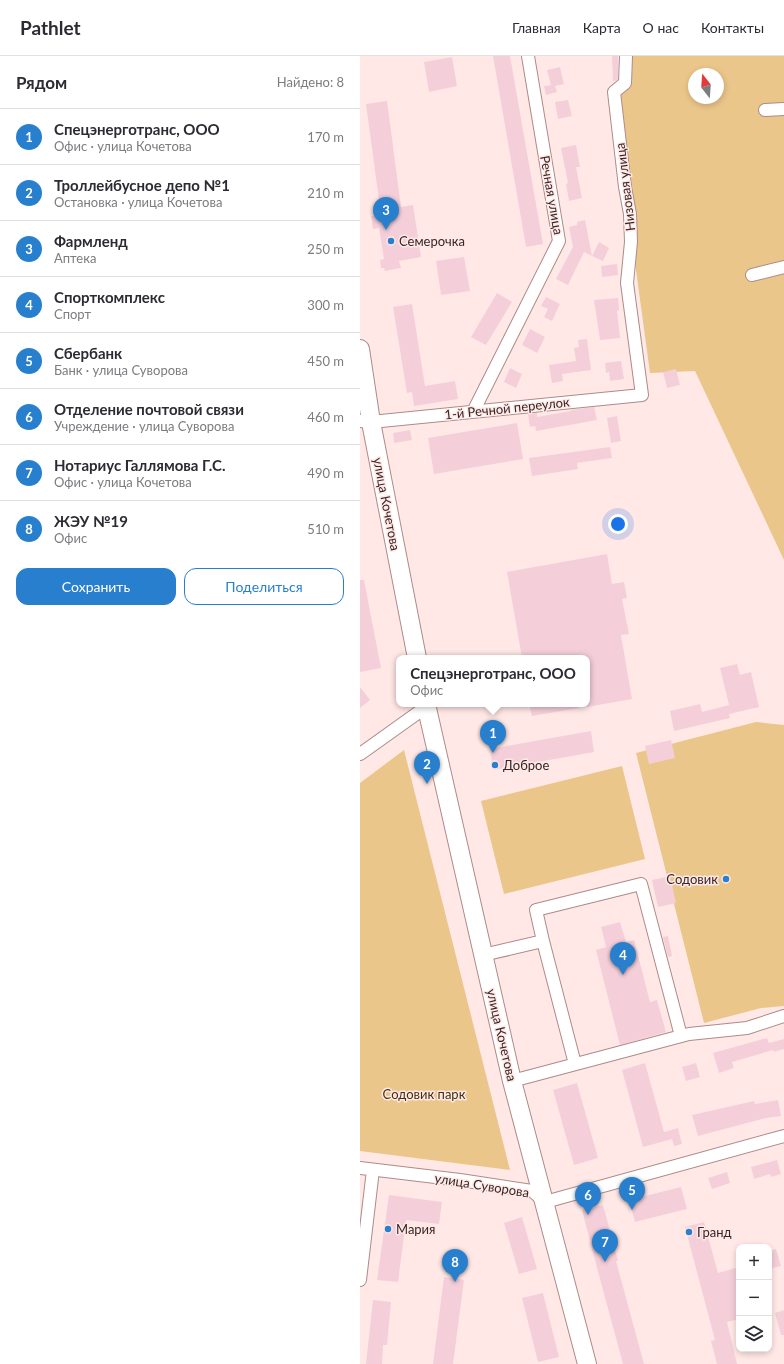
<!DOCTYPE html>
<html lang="ru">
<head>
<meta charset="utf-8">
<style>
	:root { --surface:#fff; --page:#f7f7f7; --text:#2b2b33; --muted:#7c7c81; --line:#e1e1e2; --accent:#287fcd }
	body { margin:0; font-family:Lato,sans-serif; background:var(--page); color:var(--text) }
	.controls { position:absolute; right:12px; bottom:12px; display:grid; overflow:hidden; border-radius:8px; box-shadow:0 2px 6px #0003 }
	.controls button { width:36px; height:36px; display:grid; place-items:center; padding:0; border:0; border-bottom:1px solid var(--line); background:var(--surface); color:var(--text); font:20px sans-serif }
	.compass { position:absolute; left:328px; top:12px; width:36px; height:36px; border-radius:50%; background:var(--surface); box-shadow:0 2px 6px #0003; rotate:343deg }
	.you { position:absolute; left:258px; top:468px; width:14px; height:14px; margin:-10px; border:3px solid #fff; border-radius:50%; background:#1a73e8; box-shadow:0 0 0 6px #1a73e833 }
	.badge { display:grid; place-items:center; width:26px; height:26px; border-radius:50%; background:var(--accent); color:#fff; font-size:13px; font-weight:700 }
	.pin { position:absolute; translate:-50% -33px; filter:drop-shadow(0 1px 2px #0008) }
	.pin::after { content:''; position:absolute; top:21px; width:14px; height:12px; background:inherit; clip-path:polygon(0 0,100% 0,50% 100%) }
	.popup { position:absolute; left:36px; top:599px; width:194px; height:52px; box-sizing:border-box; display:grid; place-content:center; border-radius:8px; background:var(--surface); filter:drop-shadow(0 1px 3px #0005); font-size:13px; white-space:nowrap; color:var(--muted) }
	.popup b { font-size:15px; color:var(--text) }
	.popup::after { content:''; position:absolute; left:50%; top:100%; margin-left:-8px; border:8px solid transparent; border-top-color:var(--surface) }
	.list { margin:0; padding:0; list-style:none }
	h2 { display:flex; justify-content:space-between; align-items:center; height:52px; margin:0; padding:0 16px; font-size:17px }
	h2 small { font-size:13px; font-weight:400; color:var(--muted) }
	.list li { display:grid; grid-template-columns:26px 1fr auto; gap:12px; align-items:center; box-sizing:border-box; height:56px; padding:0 16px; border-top:1px solid var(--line) }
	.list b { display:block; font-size:15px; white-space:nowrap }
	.list p { margin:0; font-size:13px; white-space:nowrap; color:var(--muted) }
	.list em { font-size:13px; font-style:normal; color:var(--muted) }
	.actions { display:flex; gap:8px; padding:12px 16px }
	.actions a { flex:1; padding:9px 0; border:1px solid var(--accent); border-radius:12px; text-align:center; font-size:14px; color:var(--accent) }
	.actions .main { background:var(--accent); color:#fff }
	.icon { flex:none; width:22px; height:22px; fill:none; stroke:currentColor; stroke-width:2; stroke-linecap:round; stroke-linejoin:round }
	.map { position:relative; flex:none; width:424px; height:1308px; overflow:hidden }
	header { display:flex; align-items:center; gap:24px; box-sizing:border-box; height:56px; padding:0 20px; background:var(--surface); border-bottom:1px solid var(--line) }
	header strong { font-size:19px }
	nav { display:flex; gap:22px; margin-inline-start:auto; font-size:14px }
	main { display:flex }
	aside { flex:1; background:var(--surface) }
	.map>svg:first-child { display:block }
	.green { fill:#ebc68a; fill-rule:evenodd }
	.building { fill:#f4cfda }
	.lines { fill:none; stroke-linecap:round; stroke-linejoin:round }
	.street-casing { stroke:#ad8b88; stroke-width:14 }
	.primary-casing { stroke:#ad8b88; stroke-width:20 }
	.street { stroke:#fff; stroke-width:12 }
	.primary { stroke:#fff; stroke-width:18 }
	.poi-dot { fill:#287fcd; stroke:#ffe8e6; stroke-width:1.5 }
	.labels { text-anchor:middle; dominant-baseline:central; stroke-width:3; stroke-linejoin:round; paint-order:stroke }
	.street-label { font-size:13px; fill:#352726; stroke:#ffe8e6 }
	.poi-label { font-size:13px; fill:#352726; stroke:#ffe8e6; text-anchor:start }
	.park-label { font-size:13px; fill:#43300e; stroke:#ffe8e6 }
</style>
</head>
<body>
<header>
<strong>Pathlet</strong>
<nav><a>Главная</a><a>Карта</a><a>О нас</a><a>Контакты</a></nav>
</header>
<main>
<aside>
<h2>Рядом<small>Найдено: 8</small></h2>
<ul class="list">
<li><span class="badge">1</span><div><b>Спецэнерготранс, ООО</b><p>Офис · улица Кочетова</p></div><em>170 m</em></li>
<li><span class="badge">2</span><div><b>Троллейбусное депо №1</b><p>Остановка · улица Кочетова</p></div><em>210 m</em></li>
<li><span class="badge">3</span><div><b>Фармленд</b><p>Аптека</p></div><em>250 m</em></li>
<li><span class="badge">4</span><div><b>Спорткомплекс</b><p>Спорт</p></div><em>300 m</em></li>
<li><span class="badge">5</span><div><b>Сбербанк</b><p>Банк · улица Суворова</p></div><em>450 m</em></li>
<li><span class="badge">6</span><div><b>Отделение почтовой связи</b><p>Учреждение · улица Суворова</p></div><em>460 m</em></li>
<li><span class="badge">7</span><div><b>Нотариус Галлямова Г.С.</b><p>Офис · улица Кочетова</p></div><em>490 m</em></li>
<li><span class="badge">8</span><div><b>ЖЭУ №19</b><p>Офис</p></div><em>510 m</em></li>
</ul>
<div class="actions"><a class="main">Сохранить</a><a>Поделиться</a></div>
</aside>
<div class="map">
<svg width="424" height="1308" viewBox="0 0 424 1308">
	<rect width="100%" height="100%" fill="#ffe8e6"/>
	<path class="green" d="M 266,0 L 424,0 L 424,504 L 335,315 L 290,317 L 254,52 ZM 334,18 L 358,18 L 358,42 L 334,42 Z
		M 396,666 L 424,669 L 424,950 L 401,952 L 344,967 L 276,697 Z
		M 44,694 L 150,1114 L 0,1095 L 0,727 Z
		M 262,710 L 285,803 L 144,838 L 121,745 Z"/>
	<path class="building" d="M 133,0 L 150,0 L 183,188 L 166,191 Z
		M 252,0 L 258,0 L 258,23 L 255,25 L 253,25 Z
		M 92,1 L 97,30 L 69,36 L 64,6 Z
		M 200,11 L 204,28 L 195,30 L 197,36 L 186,39 L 184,30 L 191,29 L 187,14 Z
		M 208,44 L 212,60 L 198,63 L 195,46 Z
		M 27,45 L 41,151 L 53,149 L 61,201 L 39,205 L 41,212 L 25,215 L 24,212 L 21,212 L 20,204 L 24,203 L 19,172 L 13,173 L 11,160 L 21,159 L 6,48 Z
		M 216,89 L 220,111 L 216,111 L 222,142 L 209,145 L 206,128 L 208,127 L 201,92 Z
		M 225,164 L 232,200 L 224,196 L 208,229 L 196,223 L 213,191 L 209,171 L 217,169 L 217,166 Z
		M 239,186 L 249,192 L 243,205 L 232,200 Z
		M 104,201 L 110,235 L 81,239 L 76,205 Z
		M 257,208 L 258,219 L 242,221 L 241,210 Z
		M 137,237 L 152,246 L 126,289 L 111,281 Z
		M 186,241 L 200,248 L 192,265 L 184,261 L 188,253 L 181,250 Z
		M 258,242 L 259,254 L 257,255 L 260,282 L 240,284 L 234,244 Z
		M 52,248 L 65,330 L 95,325 L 98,343 L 54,350 L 52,336 L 47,337 L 33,251 Z
		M 170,273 L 185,281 L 177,297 L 162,289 Z
		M 227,283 L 231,314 L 202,318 L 203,325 L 192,327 L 189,309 L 216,305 L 214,292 L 219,291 L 218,284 Z
		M 261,305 L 264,323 L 250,325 L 249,316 L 246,317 L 245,307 Z
		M 150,312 L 162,318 L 156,332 L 144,326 Z
		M 316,313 L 320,329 L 307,332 L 303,316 Z
		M 234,351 L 237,364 L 176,375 L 175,370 L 170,371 L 168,358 L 177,357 L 177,361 L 211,355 L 211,354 Z
		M 257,360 L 261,385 L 251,387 L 247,362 Z
		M 157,367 L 163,403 L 74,418 L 68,382 Z
		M 50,374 L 52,384 L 34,387 L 33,377 Z
		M 250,391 L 252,402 L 217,407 L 218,413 L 172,420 L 169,402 Z
		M 247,498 L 252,528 L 264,526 L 267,542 L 262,543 L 269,578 L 261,579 L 272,643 L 227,651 L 227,602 L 162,602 L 147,516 Z
		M 0,524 L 4,524 L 21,612 L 0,616 Z
		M 377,608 L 380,619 L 391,616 L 399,651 L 369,658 L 370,662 L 314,675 L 310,655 L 340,648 L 342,656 L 369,649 L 360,612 Z
		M 0,631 L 10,644 L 0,652 Z
		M 169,648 L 218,648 L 219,652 L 172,660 Z
		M 231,675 L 234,696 L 133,714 L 130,693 Z
		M 311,684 L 315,702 L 289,708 L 285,690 Z
		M 310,820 L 316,847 L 298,851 L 292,824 Z
		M 260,866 L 266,886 L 274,884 L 290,946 L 297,944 L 306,976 L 260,989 L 236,894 L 246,891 L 241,871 Z
		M 308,880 L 312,900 L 308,901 L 303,881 Z
		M 407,982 L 409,987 L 424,983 L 424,993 L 414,996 L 413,994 L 372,1006 L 374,1012 L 359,1017 L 353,997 Z
		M 285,1007 L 304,1076 L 318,1072 L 322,1088 L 314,1090 L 312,1083 L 283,1091 L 262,1014 Z
		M 336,1007 L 340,1021 L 326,1025 L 322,1011 Z
		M 217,1027 L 238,1102 L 214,1109 L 193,1034 Z
		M 418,1044 L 421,1060 L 406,1062 L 338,1080 L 332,1059 L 394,1045 L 395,1048 Z
		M 417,1104 L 421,1118 L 411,1121 L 410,1118 L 394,1123 L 391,1111 Z
		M 367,1116 L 370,1127 L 352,1133 L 348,1122 Z
		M 321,1131 L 327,1153 L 275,1166 L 269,1144 Z
		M 29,1139 L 82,1146 L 79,1168 L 46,1164 L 38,1226 L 17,1224 Z
		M 243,1149 L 258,1205 L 256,1205 L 284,1308 L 263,1308 L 240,1223 L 222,1154 Z
		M 162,1161 L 177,1213 L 159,1218 L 144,1167 Z
		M 344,1166 L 358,1217 L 379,1211 L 379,1263 L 367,1266 L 377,1308 L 357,1308 L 351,1285 L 355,1284 L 325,1171 Z
		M 416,1193 L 421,1210 L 409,1213 L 409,1195 Z
		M 84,1221 L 104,1224 L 93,1308 L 73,1308 Z
		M 183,1237 L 199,1301 L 178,1306 L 162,1242 Z
		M 13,1244 L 31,1246 L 27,1289 L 23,1289 L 22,1308 L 6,1308 Z
		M 424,1254 L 424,1279 L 421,1279 L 415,1257 Z"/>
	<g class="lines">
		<g class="street-casing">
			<path id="street" d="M 405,54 L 424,53
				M 392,219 L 424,211
				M 114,354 L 199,185 L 168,0
				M 0,365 L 11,366 L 282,339 L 267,227 L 271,186 L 270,158 L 265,131 L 254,36 L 265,27 L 266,0
				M 0,698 L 66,651
				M 183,885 L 215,1008
				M 123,899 L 183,885 L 176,854 L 281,828 L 321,980
				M 152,1025 L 329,978 L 387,972 L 424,960
				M 0,1112 L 100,1124 L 172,1135 L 185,1146 L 424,1080
				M 0,1224 L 13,1114"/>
		</g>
		<g class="primary-casing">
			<path id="primary" d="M 0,293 L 11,366 L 57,602
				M 66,648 L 152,1025 L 227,1308"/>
		</g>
		<use href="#street" class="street"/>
		<use href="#primary" class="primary"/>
	</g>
	<g class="poi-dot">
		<circle cx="31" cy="185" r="4"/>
		<circle cx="135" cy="709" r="4"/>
		<circle cx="366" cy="823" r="4"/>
		<circle cx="28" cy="1173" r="4"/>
		<circle cx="329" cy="1176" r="4"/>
	</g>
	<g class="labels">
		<g class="street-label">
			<text transform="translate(265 131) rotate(-97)">Низовая улица</text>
			<text transform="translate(192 139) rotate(80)">Речная улица</text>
			<text transform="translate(147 352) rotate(-6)">1-й Речной переулок</text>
			<text transform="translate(27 448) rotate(79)">улица Кочетова</text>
			<text transform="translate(142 979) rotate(77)">улица Кочетова</text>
			<text transform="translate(122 1129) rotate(9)">улица Суворова</text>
		</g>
		<g class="poi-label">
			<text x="39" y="185">Семерочка</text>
			<text x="143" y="709">Доброе</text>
			<text x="358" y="823" text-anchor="end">Содовик</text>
			<text x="36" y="1173">Мария</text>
			<text x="337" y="1176">Гранд</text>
		</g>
		<g class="park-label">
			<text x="64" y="1038">Содовик парк</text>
		</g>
	</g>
</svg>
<div class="controls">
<button>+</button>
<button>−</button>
<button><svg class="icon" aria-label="layers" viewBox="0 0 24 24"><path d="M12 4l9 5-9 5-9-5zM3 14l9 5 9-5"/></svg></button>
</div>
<svg class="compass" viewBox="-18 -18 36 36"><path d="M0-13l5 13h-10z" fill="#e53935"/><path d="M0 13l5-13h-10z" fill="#7c7c81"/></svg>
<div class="you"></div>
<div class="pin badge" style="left:133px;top:697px">1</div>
<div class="popup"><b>Спецэнерготранс, ООО</b>Офис</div>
<div class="pin badge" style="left:67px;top:728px">2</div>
<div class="pin badge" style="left:26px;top:174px">3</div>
<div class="pin badge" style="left:263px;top:919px">4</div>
<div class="pin badge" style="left:272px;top:1154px">5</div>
<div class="pin badge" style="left:228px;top:1159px">6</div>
<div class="pin badge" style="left:245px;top:1206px">7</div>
<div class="pin badge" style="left:95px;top:1226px">8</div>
</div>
</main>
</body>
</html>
